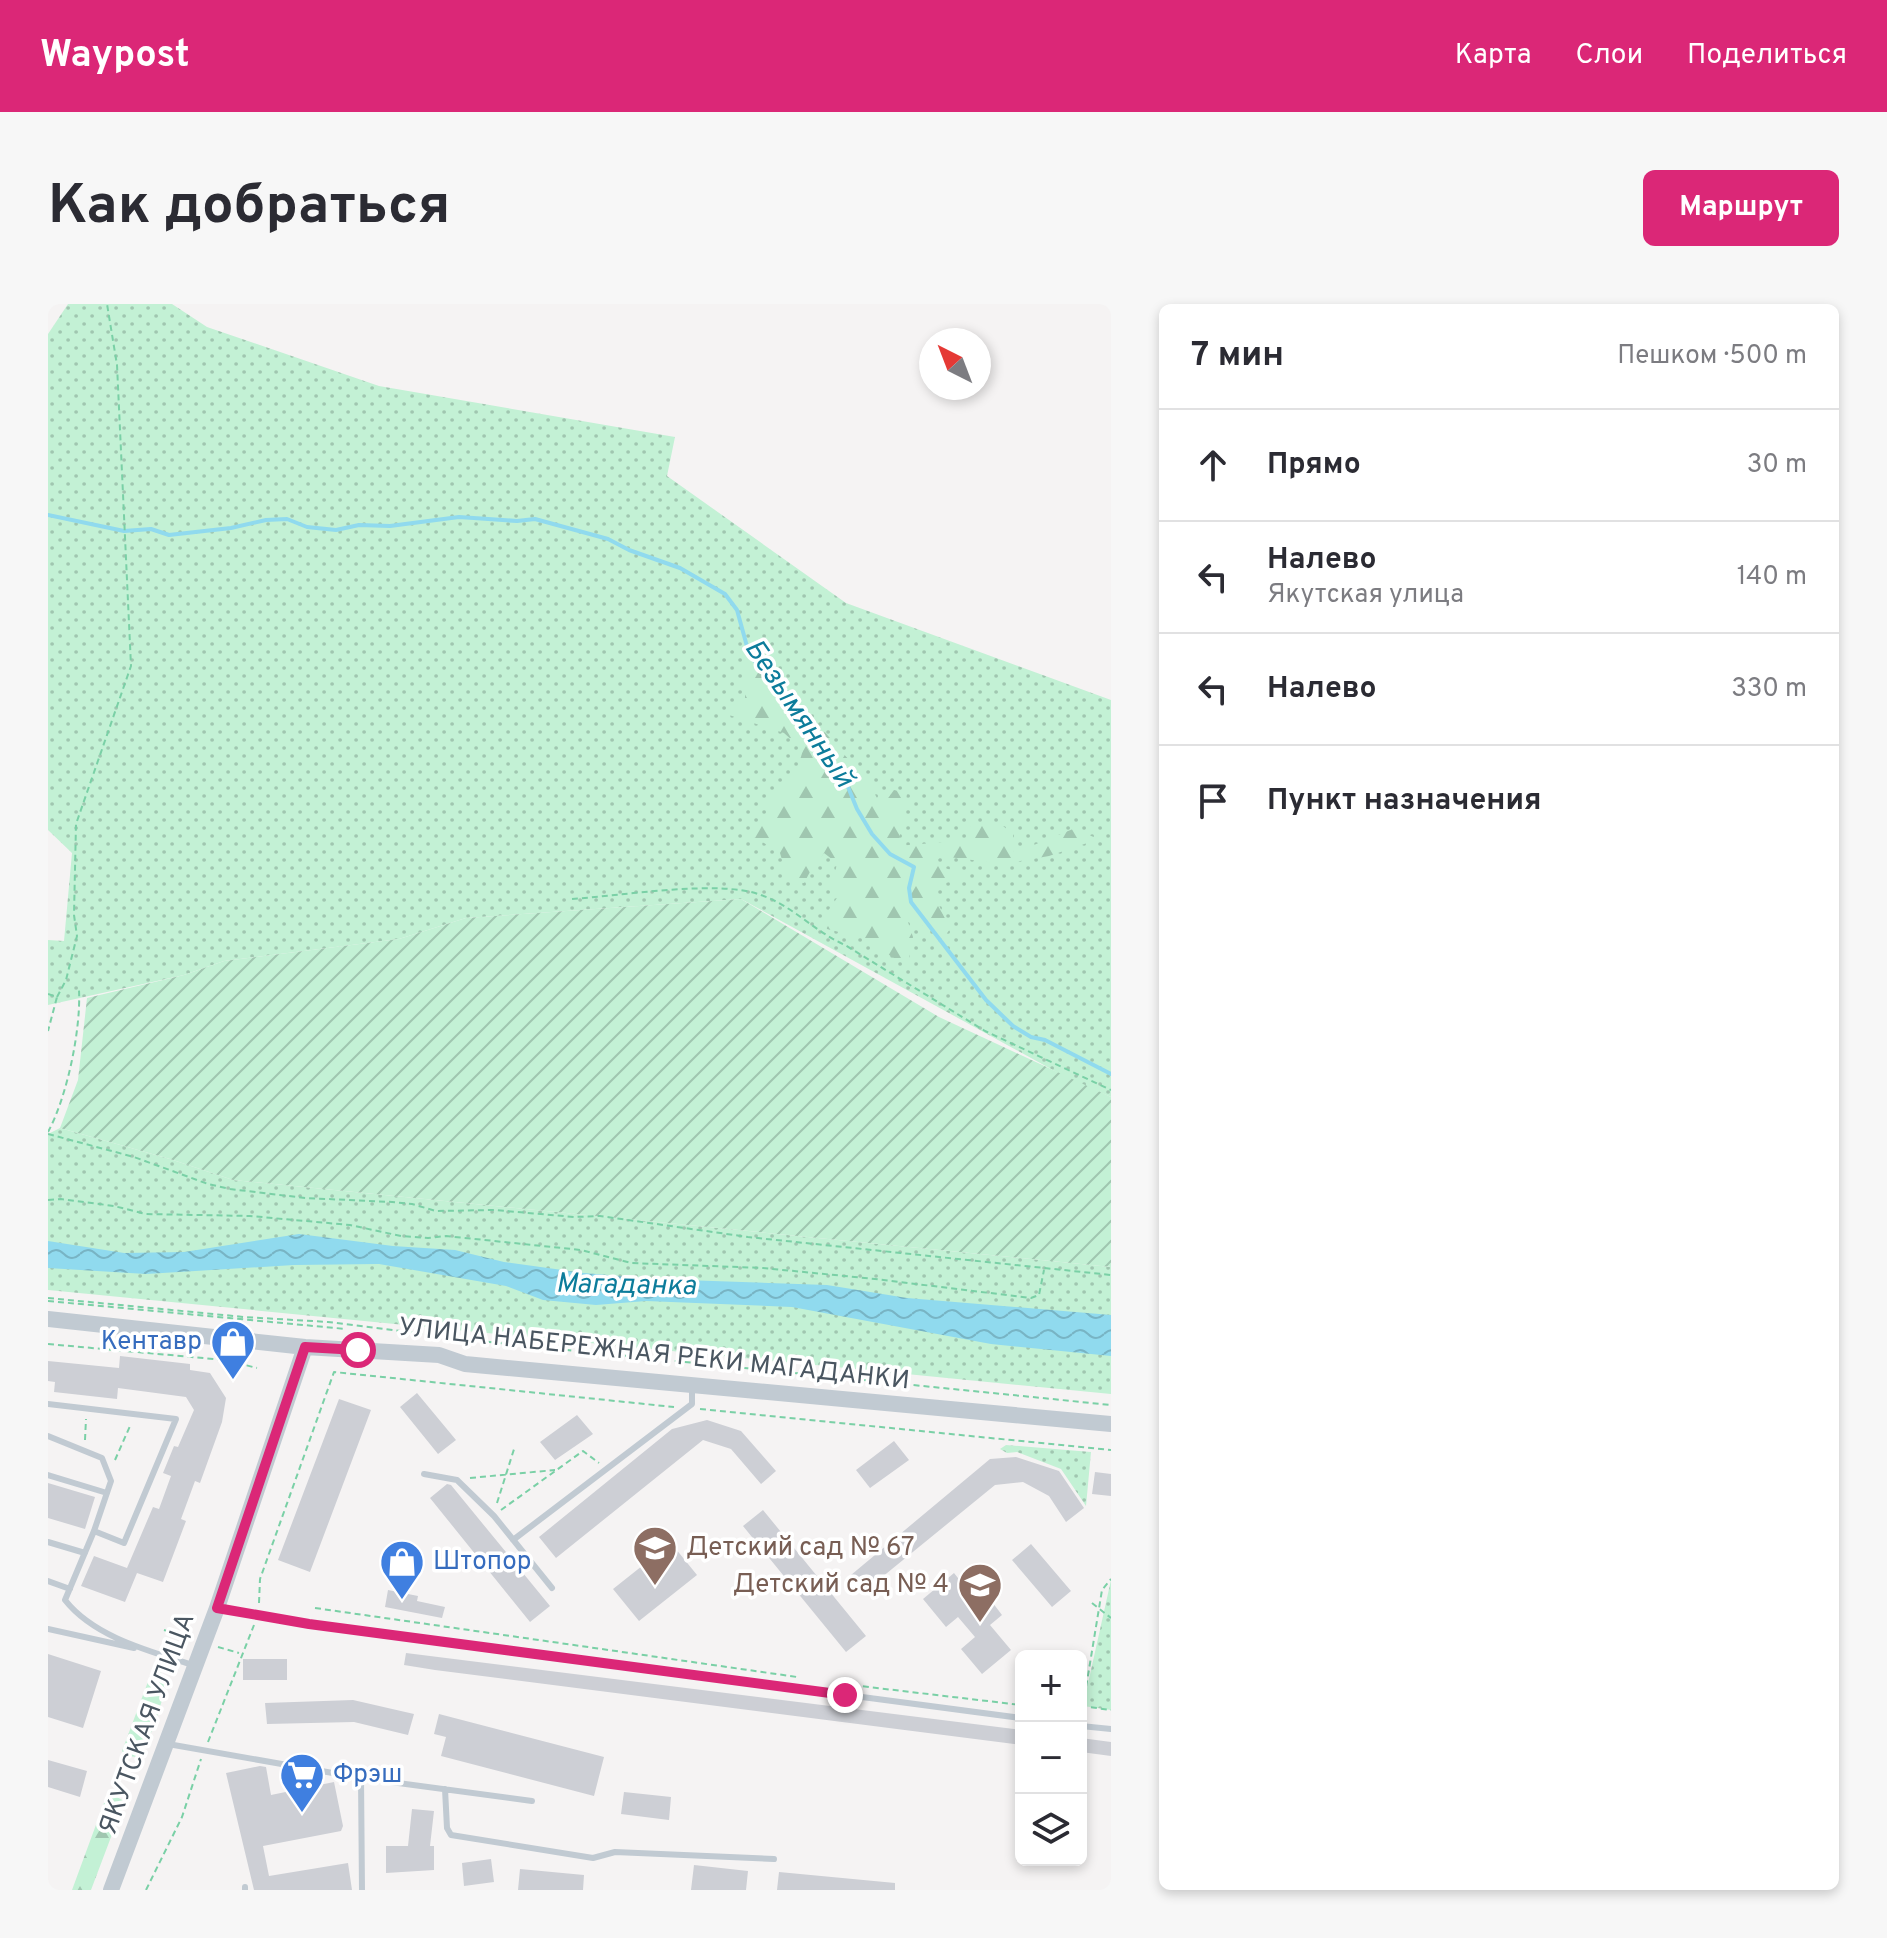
<!DOCTYPE html>
<html lang="ru">
<head>
<meta charset="utf-8">
<style>
	:root { --surface:#fff; --page:#f7f7f7; --text:#2b2b33; --muted:#7c7c81; --line:#e1e1e2; --accent:#db2777 }
	body { margin:0; font-family:Overpass,sans-serif; background:var(--page); color:var(--text) }
	.controls { position:absolute; right:24px; bottom:24px; display:grid; overflow:hidden; border-radius:12px; box-shadow:0 4px 12px #0003 }
	.controls button { width:72px; height:72px; display:grid; place-items:center; padding:0; border:0; border-bottom:2px solid var(--line); background:var(--surface); color:var(--text); font:40px sans-serif }
	.compass { position:absolute; left:871px; top:24px; width:72px; height:72px; border-radius:50%; background:var(--surface); box-shadow:0 4px 12px #0003; rotate:318deg }
	.stop { position:absolute; width:24px; height:24px; margin:-18px; border:6px solid #db2777; border-radius:50%; background:#fff }
	.stop.end { background:#db2777; border-color:#fff; box-shadow:0 2px 8px #0008 }
	.list { margin:0; padding:0; list-style:none }
	h2 { display:flex; justify-content:space-between; align-items:center; height:104px; margin:0; padding:0 32px; font-size:34px }
	h2 small { font-size:26px; font-weight:400; color:var(--muted) }
	.list li { display:grid; grid-template-columns:52px 1fr auto; gap:24px; align-items:center; box-sizing:border-box; height:112px; padding:0 32px; border-top:2px solid var(--line) }
	.list b { display:block; font-size:30px; white-space:nowrap }
	.list p { margin:0; font-size:26px; white-space:nowrap; color:var(--muted) }
	.list em { font-size:26px; font-style:normal; color:var(--muted) }
	.icon { flex:none; width:44px; height:44px; fill:none; stroke:currentColor; stroke-width:2; stroke-linecap:round; stroke-linejoin:round }
	.map { position:relative; flex:none; width:1063px; height:1586px; overflow:hidden; border-radius:12px }
	header { display:flex; align-items:center; gap:48px; box-sizing:border-box; height:112px; padding:0 40px; background:var(--accent); color:#fff }
	header strong { font-size:38px }
	nav { display:flex; gap:44px; margin-inline-start:auto; font-size:28px }
	.intro { display:flex; align-items:center; justify-content:space-between; box-sizing:border-box; height:192px; padding:0 48px }
	h1 { margin:0; font-size:56px }
	.button { padding:20px 36px; border-radius:12px; background:var(--accent); color:#fff; font-size:28px; font-weight:700 }
	main { display:flex; gap:48px; padding:0 48px }
	aside { flex:1; background:var(--surface); border-radius:12px; box-shadow:0 4px 12px #0003 }
	.map>svg:first-child { display:block }
	.grass { fill:url(#grass-dots) }
	.forest { fill:url(#forest-firs) }
	.garden { fill:url(#garden-furrows) }
	.water { fill:url(#water-waves) }
	.lines { fill:none; stroke-linecap:round; stroke-linejoin:round }
	.stream { stroke:#90daee; stroke-width:4 }
	.building { fill:#cdcfd5 }
	.path { stroke:#7ad0a6; stroke-width:2; stroke-dasharray:6 4; stroke-linecap:butt }
	.service { stroke:#c1cad2; stroke-width:6 }
	.tertiary { stroke:#c1cad2; stroke-width:16 }
	.route { stroke:#db2777; stroke-width:10 }
	.labels { text-anchor:middle; dominant-baseline:central; stroke-width:7; stroke-linejoin:round; paint-order:stroke }
	.shop-label { font-size:26px; fill:#366cbe; stroke:#fff; text-anchor:start }
	.street-label { font-size:26px; fill:#4a5661; stroke:#fff }
	.education-label { font-size:26px; fill:#785e54; stroke:#fff; text-anchor:start }
	.water-label { font-size:28px; font-style:italic; fill:#0c7c9b; stroke:#fff }
</style>
</head>
<body>
<header>
<strong>Waypost</strong>
<nav><a>Карта</a><a>Слои</a><a>Поделиться</a></nav>
</header>
<div class="intro"><h1>Как добраться</h1><a class="button">Маршрут</a></div>
<main>
<div class="map">
<svg width="1063" height="1586" viewBox="0 0 1063 1586">
	<defs>
		<pattern id="grass-dots" width="8" height="8" patternUnits="userSpaceOnUse" patternTransform="scale(2)"><rect width="8" height="8" fill="#c3f1d5"/><path d="M2 2h.1M6 6h.1" fill="none" stroke="#a0c6b0" stroke-width="1.8" stroke-linecap="round"/></pattern>
		<pattern id="forest-firs" width="22" height="20" patternUnits="userSpaceOnUse" patternTransform="scale(2)"><rect width="22" height="20" fill="#c3f1d5"/><path d="M5 1l3.5 6h-7zM16 11l3.5 6h-7z" fill="#a0c6b0"/></pattern>
		<pattern id="garden-furrows" width="10" height="10" patternUnits="userSpaceOnUse" patternTransform="scale(2)"><rect width="10" height="10" fill="#c3f1d5"/><path d="M-1 1l2-2M0 10L10 0M9 11l2-2" fill="none" stroke="#a0c6b0"/></pattern>
		<pattern id="water-waves" width="16" height="10" patternUnits="userSpaceOnUse" patternTransform="scale(2)"><rect width="16" height="10" fill="#90daee"/><path d="M0 5q4-4 8 0t8 0" fill="none" stroke="#78b4c4"/></pattern>
	</defs>
	<rect width="100%" height="100%" fill="#f5f3f3"/>
	<path class="grass" d="M 20,0 L 124,0 L 159,23 L 331,82 L 627,133 L 619,172 L 798,299 L 1063,396 L 1063,793 L 1023,776 L 693,595 L 418,614 L 351,635 L 176,657 L 136,671 L 0,701 L 0,636 L 16,637 L 24,549 L 0,526 L 0,30 Z
		M 12,824 L 122,855 L 185,876 L 1063,963 L 1063,1090 L 0,986 L 0,830 Z
		M 958,1141 L 1043,1148 L 1038,1202 L 1013,1165 L 969,1148 L 959,1149 L 952,1145 Z
		M 1063,1276 L 1063,1406 L 1035,1402 Z"/>
	<path class="forest" d="M 719,360 L 744,398 L 775,426 L 821,479 L 830,496 L 838,497 L 846,486 L 859,489 L 850,542 L 919,536 L 923,519 L 950,518 L 965,530 L 966,549 L 1025,525 L 1051,535 L 1001,552 L 955,560 L 893,552 L 885,560 L 912,569 L 911,575 L 887,582 L 889,597 L 902,625 L 897,632 L 875,622 L 856,606 L 865,633 L 861,655 L 849,656 L 815,634 L 779,625 L 775,614 L 789,594 L 785,579 L 789,559 L 776,549 L 763,566 L 756,579 L 740,576 L 732,549 L 703,531 L 722,510 L 722,494 L 747,473 L 755,446 L 736,429 L 678,410 L 697,394 L 698,362 Z
		M 104,1367 L 112,1368 L 120,1376 L 106,1423 L 90,1453 L 78,1452 L 74,1447 Z
		M 67,1492 L 76,1497 L 74,1504 L 43,1586 L 24,1586 L 56,1499 Z"/>
	<path class="garden" d="M 693,595 L 891,713 L 1063,793 L 1063,963 L 185,876 L 122,855 L 12,824 L 30,776 L 39,694 L 136,671 L 176,657 L 351,635 L 418,614 Z"/>
	<path class="water" d="M 251,930 L 345,942 L 407,946 L 456,958 L 536,969 L 607,975 L 779,981 L 859,994 L 1063,1011 L 1063,1052 L 943,1040 L 744,1003 L 598,997 L 548,1001 L 495,996 L 458,982 L 331,960 L 246,961 L 98,970 L 0,964 L 0,937 L 76,949 L 136,948 Z"/>
	<g class="lines">
		<path class="stream" d="M 0,211 L 76,227 L 103,225 L 121,231 L 183,224 L 218,216 L 239,215 L 259,223 L 288,226 L 311,221 L 342,222 L 411,213 L 469,217 L 487,215 L 560,235 L 581,246 L 632,264 L 677,290 L 689,306 L 700,346 L 713,367 L 733,392 L 762,437 L 798,478 L 809,505 L 824,530 L 842,550 L 866,563 L 861,584 L 863,598 L 938,696 L 965,722 L 983,733 L 997,736 L 1063,770"/>
	</g>
	<path class="building" d="M 72,1052 L 142,1060 L 142,1066 L 162,1069 L 178,1094 L 174,1118 L 152,1179 L 147,1177 L 133,1215 L 138,1217 L 115,1278 L 89,1269 L 77,1298 L 33,1282 L 46,1252 L 79,1264 L 105,1203 L 111,1205 L 123,1172 L 115,1169 L 126,1142 L 130,1143 L 146,1106 L 138,1093 L 70,1084 L 69,1095 L 6,1088 L 7,1078 L 0,1077 L 0,1057 L 71,1064 Z
		M 369,1089 L 408,1136 L 390,1150 L 352,1103 Z
		M 291,1095 L 323,1106 L 262,1268 L 230,1256 Z
		M 529,1111 L 545,1130 L 507,1156 L 492,1138 Z
		M 659,1116 L 693,1127 L 728,1167 L 713,1180 L 683,1145 L 655,1136 L 508,1254 L 491,1233 L 624,1125 Z
		M 846,1137 L 861,1156 L 822,1184 L 808,1166 Z
		M 968,1153 L 1011,1167 L 1036,1204 L 1018,1218 L 1001,1192 L 975,1178 L 947,1181 L 817,1287 L 803,1271 L 942,1155 Z
		M 1047,1168 L 1063,1170 L 1063,1192 L 1044,1190 Z
		M 0,1179 L 47,1193 L 37,1225 L 0,1214 Z
		M 399,1180 L 403,1181 L 502,1302 L 482,1318 L 382,1194 Z
		M 715,1206 L 818,1332 L 798,1348 L 695,1222 Z
		M 623,1239 L 649,1271 L 591,1317 L 565,1285 Z
		M 983,1240 L 1023,1287 L 1004,1303 L 964,1256 Z
		M 906,1269 L 929,1298 L 938,1290 L 954,1311 L 942,1321 L 963,1346 L 934,1370 L 913,1345 L 927,1333 L 910,1313 L 898,1323 L 875,1295 Z
		M 340,1286 L 370,1292 L 369,1297 L 397,1303 L 394,1314 L 337,1303 Z
		M 358,1349 L 973,1426 L 973,1441 L 387,1366 L 356,1361 Z
		M 0,1350 L 53,1367 L 35,1424 L 0,1413 Z
		M 195,1355 L 239,1355 L 239,1376 L 195,1376 Z
		M 305,1396 L 366,1410 L 360,1431 L 306,1418 L 219,1420 L 217,1399 Z
		M 391,1410 L 556,1453 L 546,1492 L 393,1452 L 398,1433 L 386,1430 Z
		M 1033,1434 L 1063,1438 L 1063,1452 L 1033,1448 Z
		M 0,1456 L 39,1467 L 32,1493 L 0,1483 Z
		M 212,1462 L 218,1463 L 223,1491 L 286,1478 L 295,1522 L 293,1527 L 215,1542 L 221,1572 L 300,1559 L 304,1586 L 206,1586 L 178,1469 Z
		M 576,1488 L 623,1493 L 621,1516 L 573,1510 Z
		M 364,1505 L 386,1507 L 382,1542 L 386,1542 L 386,1566 L 338,1569 L 338,1542 L 360,1542 Z
		M 443,1555 L 446,1578 L 416,1582 L 414,1559 Z
		M 646,1561 L 700,1567 L 698,1586 L 643,1586 Z
		M 472,1565 L 536,1571 L 535,1586 L 470,1586 Z
		M 731,1568 L 847,1579 L 847,1586 L 729,1586 Z"/>
	<g class="lines">
		<path class="path" d="M 524,595 C 572,592 671,575 713,591 C 745,602 767,628 797,641 L 937,727 L 1063,786
			M 0,690 L 9,693 L 0,727
			M 9,693 L 18,676 L 29,632 L 26,611 L 28,520 L 83,362 L 69,61 L 59,0
			M 0,828 C 19,793 33,726 31,686
			M 0,830 L 86,853 L 160,880 L 182,885 L 257,894 L 344,898 L 364,900 L 388,907 L 447,906 L 526,913 L 552,912 L 700,933 L 1063,971
			M 0,896 L 13,895 L 66,902 L 98,910 L 202,912 L 302,921 L 353,932 L 380,934 L 398,932 L 533,946 L 583,959 L 715,964 L 827,975 L 983,994 L 991,991 L 996,966
			M 0,994 L 196,1013 L 280,1018 L 450,1039 L 1063,1101
			M 0,997 L 298,1025
			M 0,1040 L 177,1056 L 209,1064
			M 652,1105 L 1063,1146
			M 37,1136 L 38,1115
			M 67,1156 L 82,1122
			M 422,1174 L 507,1166
			M 449,1199 L 467,1142
			M 453,1206 L 535,1147 L 551,1159
			M 211,1299 L 212,1275 L 286,1068 L 626,1103
			M 1044,1299 L 1063,1314
			M 267,1304 L 749,1373
			M 116,1326 L 141,1334
			M 170,1343 L 191,1349
			M 795,1380 L 973,1401
			M 1033,1402 L 1063,1406
			M 1035,1402 L 1054,1286 L 1063,1275
			M 160,1438 L 206,1321
			M 98,1586 L 134,1513 L 153,1455"/>
		<path class="service" d="M 0,1100 L 128,1115 L 76,1239 L 46,1227
			M 0,1132 L 54,1154 L 63,1177 L 46,1227 L 17,1296 C 46,1333 101,1347 145,1361
			M 376,1170 L 409,1176 L 446,1212 L 504,1284
			M 0,1171 L 59,1189
			M 465,1236 L 644,1100 L 644,1085
			M 0,1238 L 37,1249
			M 0,1277 L 22,1285
			M 172,1305 L 261,1320 L 973,1414
			M 0,1325 L 86,1344
			M 1033,1422 L 1063,1425
			M 120,1440 L 313,1474 L 314,1586
			M 313,1474 L 484,1497
			M 397,1485 L 399,1524 L 403,1531 L 545,1554 L 567,1548 L 726,1555
			M 197,1583 L 197,1586"/>
		<path class="tertiary" d="M 0,1015 L 257,1043 L 391,1051 L 417,1060 L 1063,1120
			M 63,1586 L 169,1304 L 257,1043"/>
	</g>
	<g class="lines">
		<path class="route" d="M 310,1046 L 257,1043 L 169,1304 L 261,1320 L 797,1391"/>
	</g>
	<defs>
		<g id="shop-pin" transform="scale(2.3)"><path d="M0 17L-7.5 6A9.5 9.5 0 1 1 7.5 6Z" fill="#3f7fe0" stroke="#fff"/><path d="M-5-2.5h2.3a2.7 3.5 0 0 1 5.4 0H5L5.5 6h-11ZM-1.5-2.5h3a1.5 2.3 0 0 0-3 0Z" fill="#fff"/></g>
		<g id="school-pin" transform="scale(2.3)"><path d="M0 17L-7.5 6A9.5 9.5 0 1 1 7.5 6Z" fill="#8d6e63" stroke="#fff"/><path d="M0-5L7-2L0 1L-7-2ZM-4 1L0 2.5L4 1V4Q0 6-4 4Z" fill="#fff"/></g>
		<g id="supermarket-pin" transform="scale(2.3)"><path d="M0 17L-7.5 6A9.5 9.5 0 1 1 7.5 6Z" fill="#3f7fe0" stroke="#fff"/><path d="M-6-5.5h2.5l.6 2H6L4.5 2H-2.5L-4.4-4H-6ZM-1.5 3.2a1.3 1.3 0 1 0 .1 0ZM3 3.2a1.3 1.3 0 1 0 .1 0Z" fill="#fff"/></g>
	</defs>
	<g fill-rule="evenodd">
		<use href="#shop-pin" x="185" y="1038"/>
		<use href="#school-pin" x="607" y="1244"/>
		<use href="#shop-pin" x="354" y="1258"/>
		<use href="#school-pin" x="932" y="1281"/>
		<use href="#supermarket-pin" x="254" y="1471"/>
	</g>
	<g class="labels">
		<g class="shop-label">
			<text x="154" y="1038" text-anchor="end">Кентавр</text>
			<text x="385" y="1258">Штопор</text>
			<text x="285" y="1471">Фрэш</text>
		</g>
		<g class="street-label">
			<text transform="translate(606 1051) rotate(6)">УЛИЦА НАБЕРЕЖНАЯ РЕКИ МАГАДАНКИ</text>
			<text transform="translate(100 1420) rotate(-70)">ЯКУТСКАЯ УЛИЦА</text>
		</g>
		<g class="education-label">
			<text x="638" y="1244">Детский сад № 67</text>
			<text x="901" y="1281" text-anchor="end">Детский сад № 4</text>
		</g>
		<g class="water-label">
			<text transform="translate(750 410) rotate(56)">Безымянный</text>
			<text transform="translate(578 982) rotate(1)">Магаданка</text>
		</g>
	</g>
</svg>
<div class="controls">
<button>+</button>
<button>−</button>
<button><svg class="icon" aria-label="layers" viewBox="0 0 24 24"><path d="M12 4l9 5-9 5-9-5zM3 14l9 5 9-5"/></svg></button>
</div>
<svg class="compass" viewBox="-18 -18 36 36"><path d="M0-13l5 13h-10z" fill="#e53935"/><path d="M0 13l5-13h-10z" fill="#7c7c81"/></svg>
<div class="stop" style="left:310px;top:1046px"></div>
<div class="stop end" style="left:797px;top:1391px"></div>
</div>
<aside>
<h2>7 мин<small>Пешком · 500 m</small></h2>
<ul class="list">
<li><svg class="icon" aria-label="ahead" viewBox="0 0 24 24"><path d="M12 20V5M6 11l6-6 6 6"/></svg><div><b>Прямо</b></div><em>30 m</em></li>
<li><svg class="icon" aria-label="left" viewBox="0 0 24 24"><path d="M17 20v-9H6M10 6l-5 5 5 5"/></svg><div><b>Налево</b><p>Якутская улица</p></div><em>140 m</em></li>
<li><svg class="icon" aria-label="left" viewBox="0 0 24 24"><path d="M17 20v-9H6M10 6l-5 5 5 5"/></svg><div><b>Налево</b></div><em>330 m</em></li>
<li><svg class="icon" aria-label="arrive" viewBox="0 0 24 24"><path d="M6 21V4h12l-3 4 3 4H6"/></svg><div><b>Пункт назначения</b></div></li>
</ul>
</aside>
</main>
</body>
</html>
